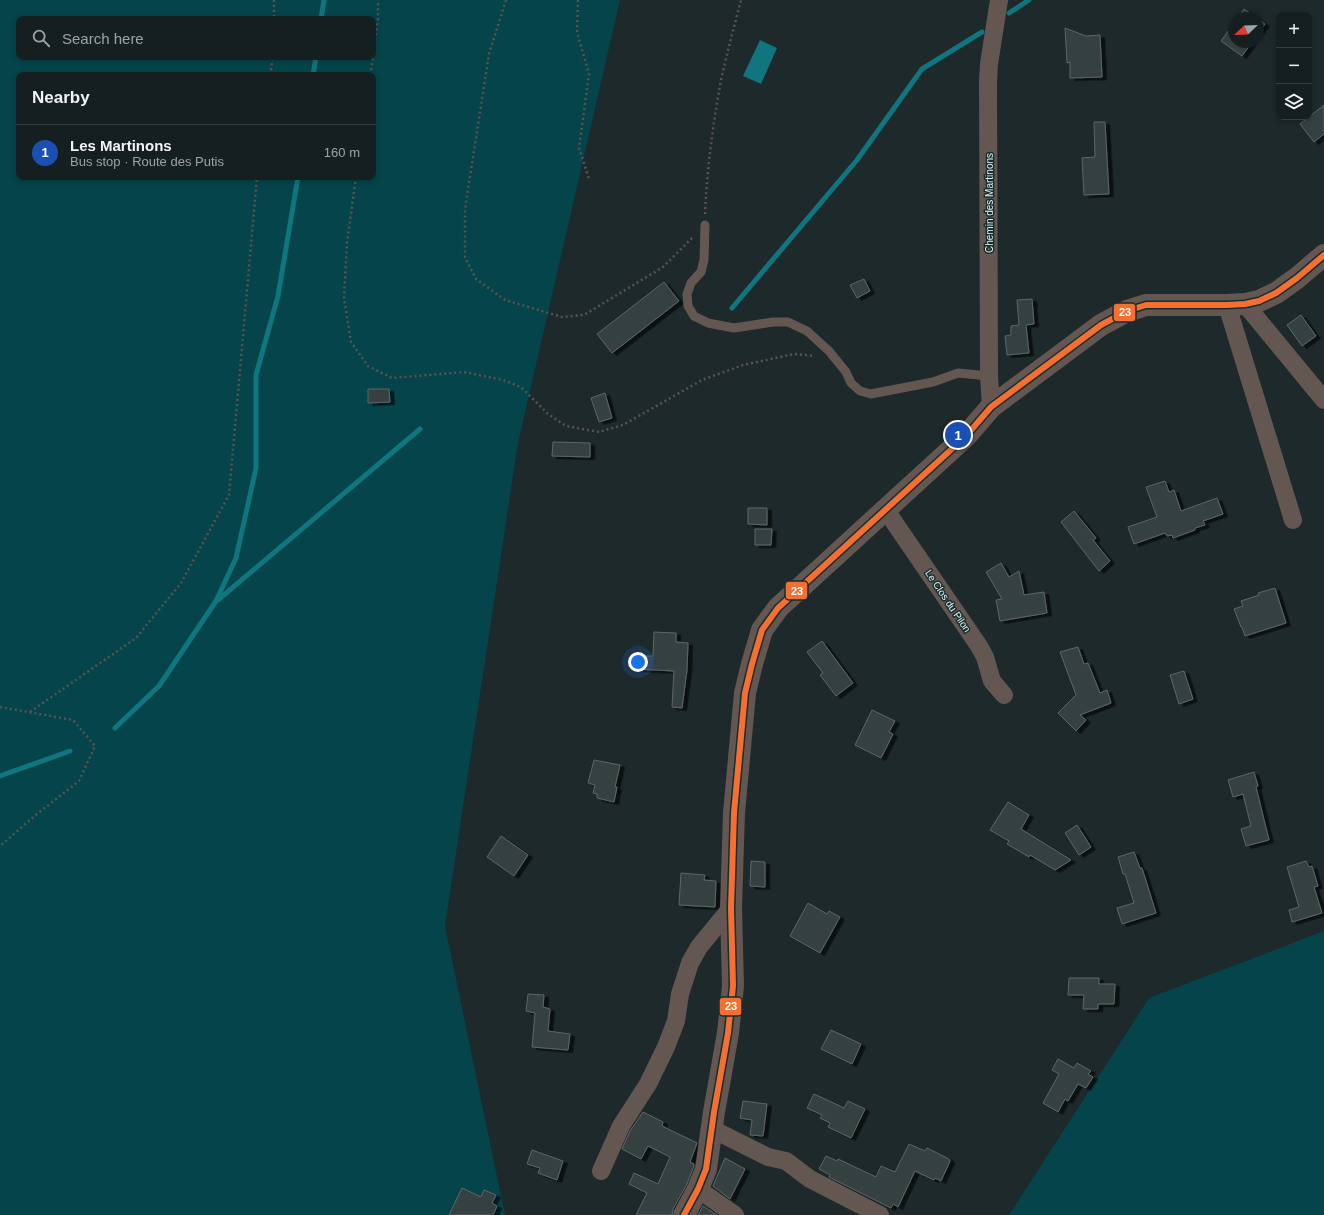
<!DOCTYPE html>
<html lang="en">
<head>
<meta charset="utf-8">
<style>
	:root { --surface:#161f20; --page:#232c2d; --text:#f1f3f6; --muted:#9ea2a5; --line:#353d3e; --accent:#bca0f2 }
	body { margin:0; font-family:Arial,sans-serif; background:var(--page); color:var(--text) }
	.controls { position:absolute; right:12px; top:12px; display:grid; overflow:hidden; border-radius:8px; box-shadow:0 2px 6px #0003 }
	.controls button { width:36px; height:36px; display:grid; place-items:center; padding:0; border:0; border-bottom:1px solid var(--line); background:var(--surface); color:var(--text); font:20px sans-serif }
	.compass { position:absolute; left:1228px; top:12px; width:36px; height:36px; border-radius:50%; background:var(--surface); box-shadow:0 2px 6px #0003; rotate:247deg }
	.you { position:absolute; left:638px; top:662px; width:14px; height:14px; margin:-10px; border:3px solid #fff; border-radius:50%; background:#1a73e8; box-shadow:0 0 0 6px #1a73e833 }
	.badge { display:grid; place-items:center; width:26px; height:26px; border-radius:50%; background:var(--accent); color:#fff; font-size:13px; font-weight:700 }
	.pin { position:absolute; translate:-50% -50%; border:2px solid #fff; box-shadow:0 1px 4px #0006 }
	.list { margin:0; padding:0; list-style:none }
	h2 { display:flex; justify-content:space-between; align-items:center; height:52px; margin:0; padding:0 16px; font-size:17px }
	h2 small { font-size:13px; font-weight:400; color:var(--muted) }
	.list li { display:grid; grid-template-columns:26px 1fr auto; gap:12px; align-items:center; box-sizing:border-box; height:56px; padding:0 16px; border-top:1px solid var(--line) }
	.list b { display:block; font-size:15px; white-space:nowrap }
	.list p { margin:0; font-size:13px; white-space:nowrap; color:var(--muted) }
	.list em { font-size:13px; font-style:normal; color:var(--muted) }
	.icon { flex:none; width:22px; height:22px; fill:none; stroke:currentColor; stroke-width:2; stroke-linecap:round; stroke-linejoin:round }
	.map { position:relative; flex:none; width:1324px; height:1215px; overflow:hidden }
	.search { position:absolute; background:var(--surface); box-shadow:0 2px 6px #0003; left:16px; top:16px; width:360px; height:44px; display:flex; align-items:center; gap:10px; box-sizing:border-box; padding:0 14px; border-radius:8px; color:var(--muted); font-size:15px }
	.panel { position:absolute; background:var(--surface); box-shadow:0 2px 6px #0003; left:16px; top:72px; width:360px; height:108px; border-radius:8px }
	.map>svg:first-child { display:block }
	.green { fill:#04444a; fill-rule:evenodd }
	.water { fill:#0f757f }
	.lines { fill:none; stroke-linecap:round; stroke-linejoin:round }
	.stream { stroke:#0f757f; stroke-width:5 }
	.building { fill:#364041; stroke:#5c6668; filter:url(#shadow) }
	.path { stroke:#595451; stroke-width:2.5; stroke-dasharray:2 3; stroke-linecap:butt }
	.service { stroke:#645752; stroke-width:9 }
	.minor { stroke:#645752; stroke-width:18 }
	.tertiary { stroke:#645752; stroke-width:22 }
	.bus-1-casing { stroke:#172d30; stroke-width:9 }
	.bus-1 { stroke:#f46f30; stroke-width:6 }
	.labels { text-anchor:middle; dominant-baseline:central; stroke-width:3; stroke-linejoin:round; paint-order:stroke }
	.street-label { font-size:10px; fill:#e4f1f3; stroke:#172d30 }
	.line-badge { stroke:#172d30; stroke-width:1.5 }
	.badge-label { font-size:11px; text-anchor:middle; font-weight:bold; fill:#fff }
</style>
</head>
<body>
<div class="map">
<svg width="1324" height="1215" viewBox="0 0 1324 1215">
	<defs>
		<filter id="shadow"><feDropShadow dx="4.5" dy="2.5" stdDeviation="0" flood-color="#0009"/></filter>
	</defs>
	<rect width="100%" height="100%" fill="#1d292a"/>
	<path class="green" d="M 0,0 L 620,0 L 518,443 L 445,926 L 505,1215 L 0,1215 ZM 19,19 L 373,19 L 373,57 L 19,57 ZM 19,75 L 373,75 L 373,177 L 19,177 Z
		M 1324,931 L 1324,1215 L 1009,1215 L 1149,998 Z"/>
	<path class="water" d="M 760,40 L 777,48 L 761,84 L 743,76 Z"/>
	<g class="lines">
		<path class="stream" d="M 1009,13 L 1029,0
			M 321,19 L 324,0
			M 313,75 L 316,57
			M 732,308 L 857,160 L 922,69 L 982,32
			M 218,600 L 420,429
			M 115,728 L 159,686 L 216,601 L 236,558 L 256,468 L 256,375 L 278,296 L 298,177
			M 0,776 L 70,751"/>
	</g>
	<path class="building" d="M 1244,9 L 1257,18 L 1238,18 Z
		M 1258,19 L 1265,24 L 1258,33 Z
		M 1234,23 L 1234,42 L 1252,42 L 1242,56 L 1221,41 Z
		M 1065,28 L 1086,36 L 1100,35 L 1102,77 L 1070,78 L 1070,62 L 1067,63 Z
		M 1324,105 L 1324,134 L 1314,142 L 1300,124 Z
		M 1094,122 L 1105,122 L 1109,194 L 1084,195 L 1082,158 L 1095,157 Z
		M 864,279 L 870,291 L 857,298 L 850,285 Z
		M 664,282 L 679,301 L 612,353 L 597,334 Z
		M 1032,299 L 1034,324 L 1026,325 L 1029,353 L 1007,355 L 1005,336 L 1011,335 L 1011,326 L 1019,325 L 1017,300 Z
		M 1301,315 L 1316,336 L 1302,346 L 1287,325 Z
		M 368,389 L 389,389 L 390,402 L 368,403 Z
		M 605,393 L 612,418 L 599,422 L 591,398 Z
		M 553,442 L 590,443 L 590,457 L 552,456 Z
		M 1165,481 L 1169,492 L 1174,490 L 1181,511 L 1217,498 L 1223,514 L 1203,521 L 1205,525 L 1195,528 L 1195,530 L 1173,538 L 1172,535 L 1167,536 L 1165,533 L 1134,544 L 1128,527 L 1157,517 L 1146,487 Z
		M 748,508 L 767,508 L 767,525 L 748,524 Z
		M 1074,511 L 1096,538 L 1093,540 L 1110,561 L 1099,571 L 1061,522 Z
		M 755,529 L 772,529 L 771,545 L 755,545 Z
		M 1001,563 L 1009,577 L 1019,571 L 1024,595 L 1044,592 L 1047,613 L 1000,621 L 996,600 L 1002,599 L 986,572 Z
		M 1275,588 L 1286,623 L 1245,636 L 1242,627 L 1241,627 L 1234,609 L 1243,606 L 1241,601 L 1259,595 L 1258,593 Z
		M 654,632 L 676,633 L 676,642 L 688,643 L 687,670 L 682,708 L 672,707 L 674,671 L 635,669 L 636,656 L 653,656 Z
		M 822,641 L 853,683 L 836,696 L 820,675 L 823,673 L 807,652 Z
		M 1078,647 L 1084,664 L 1088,663 L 1100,693 L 1107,690 L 1111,703 L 1080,715 L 1086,720 L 1076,731 L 1058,713 L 1076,695 L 1060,652 Z
		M 1184,671 L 1193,699 L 1179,704 L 1170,675 Z
		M 872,710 L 895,721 L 889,732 L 893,734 L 881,758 L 855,745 Z
		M 594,760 L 620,765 L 615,787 L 617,787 L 614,802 L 597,798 L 597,794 L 593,793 L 595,785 L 588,783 Z
		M 1254,772 L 1258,786 L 1256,787 L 1269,840 L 1246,846 L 1241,829 L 1251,826 L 1243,794 L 1233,797 L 1228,780 Z
		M 1008,802 L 1029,815 L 1021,829 L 1071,860 L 1055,870 L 1030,855 L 1029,857 L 1007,844 L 1009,841 L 990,830 Z
		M 1077,825 L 1091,847 L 1079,855 L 1065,833 Z
		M 501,836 L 528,855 L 514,876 L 487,857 Z
		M 1134,852 L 1140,868 L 1142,868 L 1156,913 L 1122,924 L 1117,908 L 1134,903 L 1125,874 L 1123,874 L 1118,857 Z
		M 751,861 L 765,862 L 765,887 L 750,886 Z
		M 1306,861 L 1309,867 L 1312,866 L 1318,886 L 1314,887 L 1322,913 L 1292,922 L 1289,910 L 1299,907 L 1287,867 Z
		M 681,873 L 705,875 L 704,880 L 716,881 L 715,907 L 679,905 Z
		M 808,903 L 827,914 L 829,911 L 840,917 L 820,953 L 790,936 Z
		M 1069,978 L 1099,978 L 1099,984 L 1115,984 L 1114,1004 L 1098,1004 L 1098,1009 L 1083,1009 L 1084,995 L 1068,995 Z
		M 528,994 L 544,995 L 543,1007 L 550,1009 L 548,1031 L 570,1034 L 568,1050 L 532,1047 L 535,1013 L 526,1011 Z
		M 831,1030 L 861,1044 L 852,1064 L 821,1049 Z
		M 1058,1059 L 1074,1068 L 1077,1063 L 1091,1071 L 1088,1074 L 1093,1077 L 1086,1088 L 1078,1084 L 1068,1101 L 1065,1099 L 1058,1112 L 1043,1103 L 1059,1074 L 1052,1070 Z
		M 814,1094 L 844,1108 L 848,1101 L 865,1109 L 851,1138 L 828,1127 L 830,1123 L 820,1118 L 822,1115 L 807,1108 Z
		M 743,1101 L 767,1104 L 763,1136 L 750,1135 L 752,1120 L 740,1118 Z
		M 643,1112 L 663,1122 L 662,1126 L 697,1143 L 690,1162 L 694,1164 L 694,1166 L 687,1184 L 673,1209 L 672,1215 L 636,1215 L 647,1193 L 629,1184 L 634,1173 L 658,1184 L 670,1157 L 648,1146 L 641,1159 L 622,1149 L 630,1131 Z
		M 909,1144 L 925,1151 L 927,1148 L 949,1159 L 950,1161 L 941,1181 L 935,1178 L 934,1180 L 915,1171 L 898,1207 L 893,1204 L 891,1208 L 829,1177 L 830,1175 L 819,1169 L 826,1156 L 837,1161 L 838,1159 L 876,1177 L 881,1166 L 895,1172 Z
		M 532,1150 L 563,1161 L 557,1180 L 538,1173 L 540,1168 L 527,1164 Z
		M 725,1158 L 745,1169 L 730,1199 L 713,1186 Z
		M 462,1188 L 481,1197 L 484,1190 L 496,1195 L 492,1203 L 497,1206 L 493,1215 L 449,1215 Z
		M 703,1206 L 717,1215 L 698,1215 Z"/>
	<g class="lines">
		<path class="path" d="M 274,0 L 274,19
			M 506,0 L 489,54 L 465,209 L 465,257 L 476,279 L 505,300 L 562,317 L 584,315 L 663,267 L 692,238
			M 578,0 L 577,32 L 589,74 L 579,148 L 589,179
			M 373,55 L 378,19 L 378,0
			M 270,75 L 273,57
			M 370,75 L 373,57
			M 356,177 L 347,243 L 344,298 L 351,342 L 368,366 L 392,378 L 464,372 L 503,380 L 521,387 L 548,414 L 566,426 L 599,432 L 623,425 L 702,380 L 743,365 L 794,354 L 815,356
			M 705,214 C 707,169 713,124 721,80 C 727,53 734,27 741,0
			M 0,707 L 73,720 L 95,746 L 79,781 L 37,814 L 0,846
			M 30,712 L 136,638 L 181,583 L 229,495 L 257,177"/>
		<path class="service" d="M 705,225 L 704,260 L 701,272 L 691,283 L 687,294 L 688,306 L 694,316 L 708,323 L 734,328 L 773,322 L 788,322 L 807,331 L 829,351 L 846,372 L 851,383 L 860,391 L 871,394 L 933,382 L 958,373 L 989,376"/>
		<path class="minor" d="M 1245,304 L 1324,400
			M 1227,305 L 1293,520
			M 991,407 L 989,376 L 988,81 L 989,64 L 999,0
			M 885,509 L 979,646 L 985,657 L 992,681 L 1004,695
			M 712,1129 L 768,1157 L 786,1161 L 810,1179 L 880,1215
			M 601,1171 L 621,1126 L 648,1084 L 666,1047 L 676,1021 L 680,994 L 690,963 L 699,947 L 731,908
			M 698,1189 L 735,1215"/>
		<path class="tertiary" d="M 684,1215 L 698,1189 L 706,1169 L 714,1112 L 728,1033 L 733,986 L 731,908 L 734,813 L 745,693 L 752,664 L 762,630 L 778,608 L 966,436 L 991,407 L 1101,325 L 1127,311 L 1146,305 L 1227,305 L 1245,304 L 1259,301 L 1276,293 L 1297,278 L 1324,255"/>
		<g class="bus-1-casing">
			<path id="bus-1" d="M 684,1215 L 698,1189 L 706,1169 L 714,1112 L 728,1033 L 733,986 L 731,908 L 734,813 L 745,693 L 752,664 L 762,630 L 778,608 L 966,436 L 991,407 L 1101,325 L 1127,311 L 1146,305 L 1227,305 L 1245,304 L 1259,301 L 1276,293 L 1297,278 L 1324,255"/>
		</g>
		<use href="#bus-1" class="bus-1"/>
	</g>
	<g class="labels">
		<g class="street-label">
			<text transform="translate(989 203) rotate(-90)">Chemin des Martinons</text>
			<text transform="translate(948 601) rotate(56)">Le Clos du Pilon</text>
		</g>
	</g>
	<g class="line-badge">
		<rect x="1113" y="303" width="23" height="19" rx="4" fill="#f46f30"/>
		<rect x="785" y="581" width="23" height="19" rx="4" fill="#f46f30"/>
		<rect x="719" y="997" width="23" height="19" rx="4" fill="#f46f30"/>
	</g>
	<g class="badge-label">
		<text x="1125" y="316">23</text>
		<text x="797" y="595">23</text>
		<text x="731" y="1010">23</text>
	</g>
</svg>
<div class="controls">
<button>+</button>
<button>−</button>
<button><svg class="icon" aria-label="layers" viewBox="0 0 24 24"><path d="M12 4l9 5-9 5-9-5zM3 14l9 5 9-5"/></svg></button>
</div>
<svg class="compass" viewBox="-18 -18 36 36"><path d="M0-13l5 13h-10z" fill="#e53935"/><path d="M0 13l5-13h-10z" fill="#9ea2a5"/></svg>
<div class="you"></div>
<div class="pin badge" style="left:958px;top:435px;background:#1a4fb4">1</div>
<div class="search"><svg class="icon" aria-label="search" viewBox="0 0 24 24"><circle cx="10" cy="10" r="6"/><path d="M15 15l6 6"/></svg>Search here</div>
<section class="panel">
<h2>Nearby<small></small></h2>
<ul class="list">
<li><span class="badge" style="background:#1a4fb4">1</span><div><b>Les Martinons</b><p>Bus stop · Route des Putis</p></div><em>160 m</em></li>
</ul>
</section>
</div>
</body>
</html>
